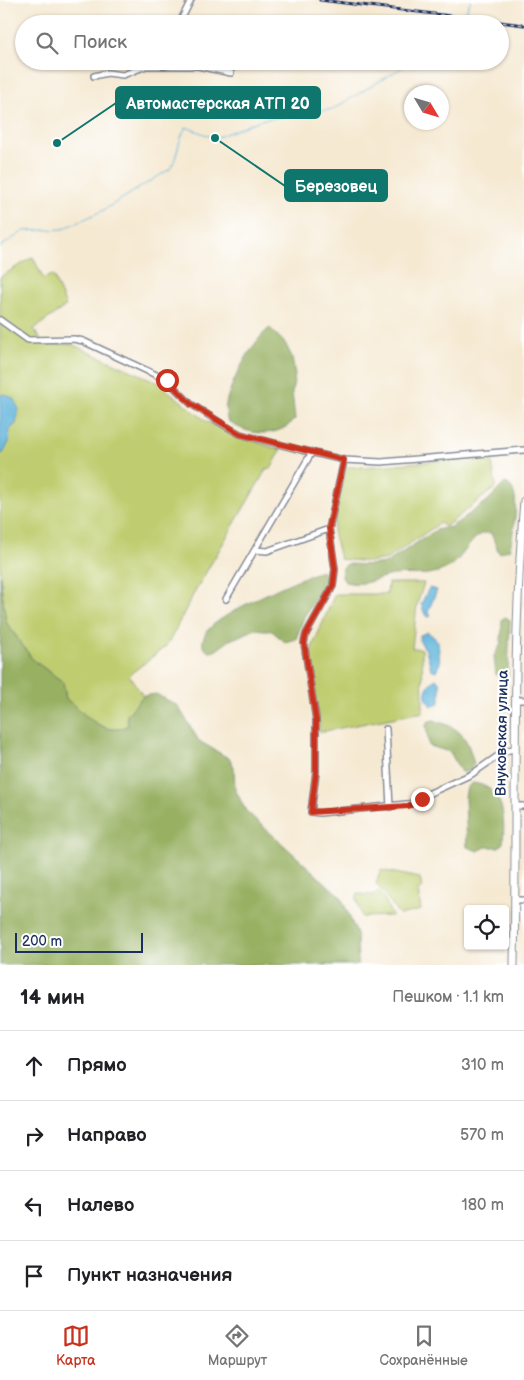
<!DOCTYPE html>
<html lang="ru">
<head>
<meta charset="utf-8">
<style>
	:root { --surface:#fff; --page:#f2f2f2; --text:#202124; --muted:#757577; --line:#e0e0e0; --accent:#c8321e }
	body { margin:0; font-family:"Balsamiq Sans",sans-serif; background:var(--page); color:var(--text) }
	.controls { position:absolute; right:15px; bottom:15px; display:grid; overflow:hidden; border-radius:5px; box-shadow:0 1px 4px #0004 }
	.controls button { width:45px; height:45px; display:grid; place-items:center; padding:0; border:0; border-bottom:1px solid var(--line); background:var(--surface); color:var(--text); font:25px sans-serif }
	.compass { position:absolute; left:404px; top:85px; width:45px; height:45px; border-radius:50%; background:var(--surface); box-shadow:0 1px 4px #0004; rotate:128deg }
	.scale { position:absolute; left:15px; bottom:12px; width:128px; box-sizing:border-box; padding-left:5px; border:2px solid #1b2f5e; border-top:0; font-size:14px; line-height:18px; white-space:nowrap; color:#1b2f5e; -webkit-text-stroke:4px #fff; paint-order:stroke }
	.stop { position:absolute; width:15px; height:15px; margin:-11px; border:4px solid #c8321e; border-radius:50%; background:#fff }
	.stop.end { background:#c8321e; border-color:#fff; box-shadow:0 1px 5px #0008 }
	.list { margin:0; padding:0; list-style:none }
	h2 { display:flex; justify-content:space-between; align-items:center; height:65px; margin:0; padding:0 20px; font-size:21px }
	h2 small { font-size:16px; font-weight:400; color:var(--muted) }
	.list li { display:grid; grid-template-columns:32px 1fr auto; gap:15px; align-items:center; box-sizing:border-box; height:70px; padding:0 20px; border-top:1px solid var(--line) }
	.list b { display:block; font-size:19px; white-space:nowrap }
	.list em { font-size:16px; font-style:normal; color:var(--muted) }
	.icon { flex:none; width:28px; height:28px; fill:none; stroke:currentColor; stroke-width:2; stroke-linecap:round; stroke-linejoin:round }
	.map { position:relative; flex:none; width:524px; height:965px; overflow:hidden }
	.search { position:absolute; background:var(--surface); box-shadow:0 1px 4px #0004; left:15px; right:15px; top:15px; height:55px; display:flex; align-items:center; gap:12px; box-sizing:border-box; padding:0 18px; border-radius:28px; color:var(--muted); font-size:19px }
	.sheet { height:345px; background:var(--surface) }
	nav { display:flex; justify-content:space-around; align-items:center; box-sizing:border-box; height:70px; border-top:1px solid var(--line); background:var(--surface); font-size:14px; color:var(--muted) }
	nav a { display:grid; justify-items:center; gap:2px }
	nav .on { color:var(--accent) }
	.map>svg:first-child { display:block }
	.green { fill:#bfcd6f; stroke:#6d7e66 }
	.forest { fill:#97b062; stroke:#597060 }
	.water { fill:#5db3da; stroke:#3c719c }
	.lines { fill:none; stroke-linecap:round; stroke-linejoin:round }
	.stream { stroke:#5db3da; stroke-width:1 }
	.street-casing { stroke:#888c98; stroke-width:8 }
	.secondary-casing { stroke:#888c98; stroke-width:9 }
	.street { stroke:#fff; stroke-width:5 }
	.secondary { stroke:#fff; stroke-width:7 }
	.rail-casing { stroke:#1b2f5e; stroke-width:3 }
	.rail { stroke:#fff; stroke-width:1; stroke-dasharray:4; stroke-linecap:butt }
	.route { stroke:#c8321e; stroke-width:6 }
	.labels { text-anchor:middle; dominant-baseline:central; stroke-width:4.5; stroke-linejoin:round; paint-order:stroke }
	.street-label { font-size:15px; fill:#1b2f5e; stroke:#fff }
	.leader { fill:none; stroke:#0f766e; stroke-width:2 }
	.callout-dot { fill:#0f766e; stroke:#fff; stroke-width:2 }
	.callout { fill:#0f766e; stroke:#0f766e; stroke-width:2 }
	.callout-label { font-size:16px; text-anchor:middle; font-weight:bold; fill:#fff }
</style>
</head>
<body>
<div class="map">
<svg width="524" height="965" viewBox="0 0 524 965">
	<rect width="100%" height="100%" fill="#fff"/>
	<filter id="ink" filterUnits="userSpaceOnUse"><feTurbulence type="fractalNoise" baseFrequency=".02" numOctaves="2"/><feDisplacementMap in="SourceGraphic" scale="10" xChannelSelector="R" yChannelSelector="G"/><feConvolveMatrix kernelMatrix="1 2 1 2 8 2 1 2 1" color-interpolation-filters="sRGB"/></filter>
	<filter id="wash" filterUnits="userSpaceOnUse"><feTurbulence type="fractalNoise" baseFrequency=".0096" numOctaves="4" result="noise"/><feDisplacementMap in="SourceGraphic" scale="20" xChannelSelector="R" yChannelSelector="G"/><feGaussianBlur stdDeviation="1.12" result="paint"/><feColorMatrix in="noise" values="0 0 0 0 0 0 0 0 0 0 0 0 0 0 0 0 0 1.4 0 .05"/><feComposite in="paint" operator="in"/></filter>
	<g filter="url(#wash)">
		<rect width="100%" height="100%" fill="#f5e9d2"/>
		<path class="green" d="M 33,257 L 43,278 L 53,275 L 66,306 L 34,329 L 44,345 L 71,344 L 157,382 L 206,421 L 229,433 L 281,450 L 271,469 L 267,468 L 194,593 L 170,640 L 165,647 L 129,675 L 143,696 L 127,715 L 128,725 C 106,740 83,712 66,699 L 63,682 L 33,660 L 6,622 L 0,576 L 0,452 L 3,453 L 10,429 L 16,424 L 4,394 L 0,396 L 0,277 Z
			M 491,456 L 496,487 L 445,527 L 440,523 L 387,559 L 369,562 L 340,559 L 333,531 L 337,502 L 346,467 L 363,467 Z
			M 388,583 L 424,583 L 417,605 L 412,648 L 422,649 L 423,712 L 320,732 L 310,664 L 311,650 L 335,594 L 387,594 Z
			M 381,870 L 420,878 L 422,888 L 418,891 L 421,910 L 399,915 L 376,883 Z
			M 378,891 L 385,900 L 392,916 L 362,917 L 356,898 L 358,894 L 374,895 Z"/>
		<path class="forest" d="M 270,328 L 285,343 L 292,357 L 295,375 L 292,392 L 295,419 C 278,439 247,436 227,420 C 227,414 225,409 226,404 C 229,385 254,338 270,328 Z
			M 505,483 C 524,488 512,534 510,549 L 499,553 L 491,533 C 472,530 465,558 449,567 C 430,578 414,573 393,575 C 374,578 367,587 345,582 L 342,577 L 342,569 L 347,564 L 369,565 L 386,563 L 436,530 L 451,527 L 486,502 Z
			M 322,571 L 327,576 L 327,581 L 304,617 L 296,639 L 285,642 L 272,631 L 256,629 L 230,640 L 215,651 L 208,651 L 203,647 C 202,641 204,634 209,629 C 224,612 299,577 322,571 Z
			M 0,576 L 6,622 L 33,660 L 63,682 L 66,699 C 83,712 106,740 128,725 L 127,715 L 143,696 L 156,694 L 178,706 L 199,741 L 230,759 L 234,767 L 235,789 L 246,811 L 341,897 L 357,934 L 358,965 L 0,965 Z
			M 506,617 L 510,620 L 508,676 L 503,679 L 496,675 L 494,656 L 501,644 L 502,619 Z
			M 434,720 C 463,729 467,737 474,764 L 469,772 L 461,772 L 450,752 L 429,746 L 426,725 L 429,721 Z
			M 473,783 C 505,787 505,818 503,843 L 499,847 L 486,847 L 478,851 L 467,847 L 465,797 L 467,787 Z"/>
		<path class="water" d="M 4,394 L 13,398 L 19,409 L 16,424 L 10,429 L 9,442 L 3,454 L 0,452 L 0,396 Z
			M 429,588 L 437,590 L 428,612 L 431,616 L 428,617 L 425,615 L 421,604 Z
			M 428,632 L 438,641 L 440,663 L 436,671 L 431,669 L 426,650 L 419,640 L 420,635 Z
			M 437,679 L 440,683 L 440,702 L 433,706 C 421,700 425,683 437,679 Z"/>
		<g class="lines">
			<path class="stream" d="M 460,24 L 471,0
				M 0,247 L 24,231 L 63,229 L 102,211 L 170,169 C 179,155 177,141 186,127 L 215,138 L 260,120 L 333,109 L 413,61"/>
		</g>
	</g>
	<g filter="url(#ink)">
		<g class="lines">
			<g class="street-casing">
				<path id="street" d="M 179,24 L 191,0
					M 146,66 L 198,66 L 231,73
					M 94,76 L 107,73 L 123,75 L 146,66 L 147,61
					M 0,320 L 28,340 L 74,339 L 83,341 L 167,380 L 191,404 L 224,425 L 240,434 L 301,450 L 344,460 L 381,462 L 524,450
					M 344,460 L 329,529 L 335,569 L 333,586 L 306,634 L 304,643 L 316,720 L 316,772 L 311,812 L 320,813 L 416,803 L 430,793 L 472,774 L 502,753 L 515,748
					M 256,550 L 267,551 L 329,529
					M 226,599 L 312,452
					M 516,700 L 524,700
					M 386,729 L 390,807
					M 515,806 L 524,806
					M 515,900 L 524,900"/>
			</g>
			<g class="secondary-casing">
				<path id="secondary" d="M 514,965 C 517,811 511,655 524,501"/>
			</g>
			<use href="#street" class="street"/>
			<use href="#secondary" class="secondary"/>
			<g class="rail-casing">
				<path id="rail" d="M 320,0 L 524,25"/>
			</g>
			<use href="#rail" class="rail"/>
		</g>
	</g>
	<g class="lines" filter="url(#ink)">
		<path class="route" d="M 167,380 L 191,404 L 240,434 L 344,460 L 329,528 L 335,569 L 333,586 L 306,634 L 304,643 L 316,720 L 316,772 L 311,812 L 408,806 L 422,799"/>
	</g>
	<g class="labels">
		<g class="street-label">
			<text transform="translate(502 733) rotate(-89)">Внуковская улица</text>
		</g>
	</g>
	<path class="leader" d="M57 143L116 103M215 138L285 186"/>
	<g class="callout-dot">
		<circle cx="57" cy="143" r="5"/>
		<circle cx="215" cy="138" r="5"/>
	</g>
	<g class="callout">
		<rect x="116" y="87" width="204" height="31" rx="5"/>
		<rect x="285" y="170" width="102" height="31" rx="5"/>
	</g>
	<g class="callout-label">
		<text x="218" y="109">Автомастерская АТП 20</text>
		<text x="336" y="192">Березовец</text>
	</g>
</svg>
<div class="controls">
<button><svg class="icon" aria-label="locate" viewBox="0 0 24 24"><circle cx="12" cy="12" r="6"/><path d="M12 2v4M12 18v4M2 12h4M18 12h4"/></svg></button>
</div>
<svg class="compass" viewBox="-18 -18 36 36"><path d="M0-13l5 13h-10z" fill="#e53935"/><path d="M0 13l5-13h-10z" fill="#757577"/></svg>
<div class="scale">200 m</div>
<div class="stop" style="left:167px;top:380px"></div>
<div class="stop end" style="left:422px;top:799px"></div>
<div class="search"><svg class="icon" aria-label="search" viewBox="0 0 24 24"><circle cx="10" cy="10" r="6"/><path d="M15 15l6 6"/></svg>Поиск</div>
</div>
<section class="sheet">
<h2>14 мин<small>Пешком · 1.1 km</small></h2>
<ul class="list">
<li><svg class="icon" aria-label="ahead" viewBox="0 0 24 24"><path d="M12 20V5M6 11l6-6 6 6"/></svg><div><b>Прямо</b></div><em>310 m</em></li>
<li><svg class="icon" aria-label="right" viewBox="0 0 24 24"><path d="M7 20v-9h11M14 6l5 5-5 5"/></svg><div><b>Направо</b></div><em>570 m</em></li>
<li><svg class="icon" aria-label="left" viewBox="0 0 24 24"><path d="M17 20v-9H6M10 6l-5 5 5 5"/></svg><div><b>Налево</b></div><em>180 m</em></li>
<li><svg class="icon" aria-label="arrive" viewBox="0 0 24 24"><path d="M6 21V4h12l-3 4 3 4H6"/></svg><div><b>Пункт назначения</b></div></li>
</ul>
</section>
<nav>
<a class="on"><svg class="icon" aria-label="map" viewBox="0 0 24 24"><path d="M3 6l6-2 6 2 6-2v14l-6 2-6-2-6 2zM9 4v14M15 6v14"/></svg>Карта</a>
<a><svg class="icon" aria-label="directions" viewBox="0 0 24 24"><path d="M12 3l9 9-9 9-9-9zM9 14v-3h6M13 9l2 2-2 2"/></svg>Маршрут</a>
<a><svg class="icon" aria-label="saved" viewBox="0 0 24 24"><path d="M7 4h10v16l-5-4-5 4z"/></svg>Сохранённые</a>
</nav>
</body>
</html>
